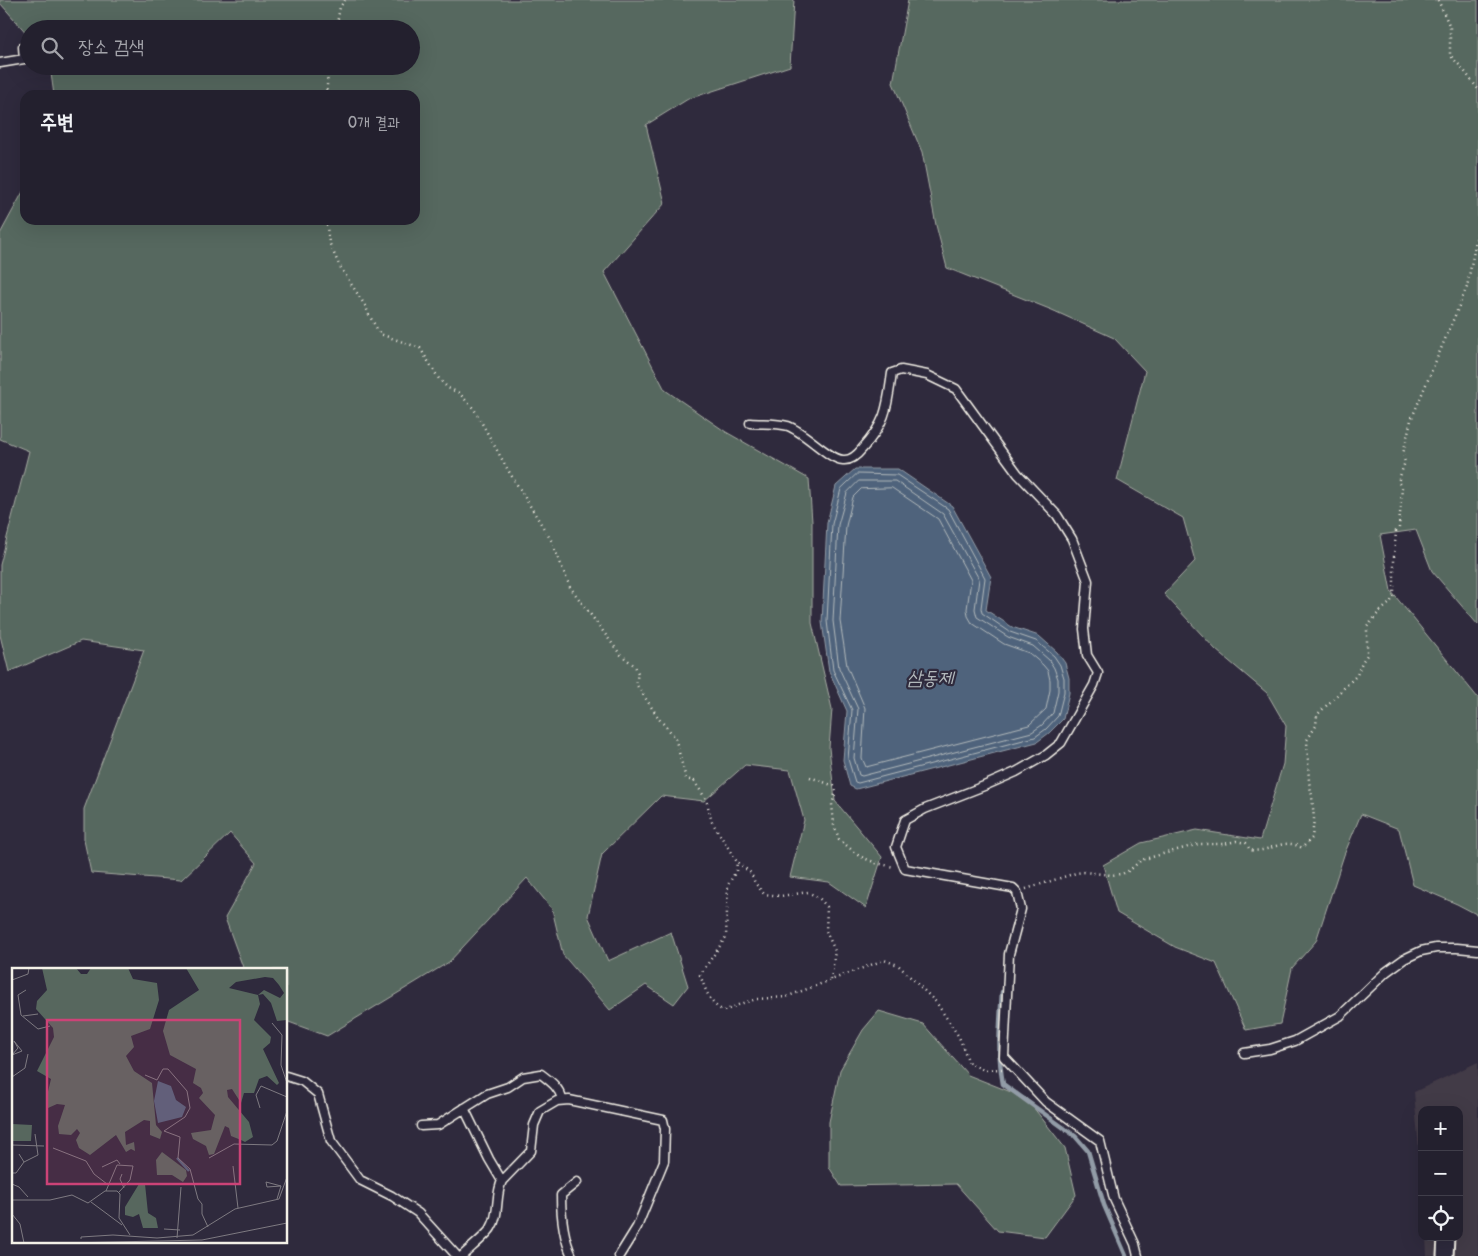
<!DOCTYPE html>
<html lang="ko">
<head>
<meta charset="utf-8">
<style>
	:root { --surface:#23202e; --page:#2f2d3a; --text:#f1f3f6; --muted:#a3a3aa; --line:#403e4a }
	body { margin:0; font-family:"Balsamiq Sans","Poor Story",sans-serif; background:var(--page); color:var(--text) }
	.controls { position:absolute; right:15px; bottom:15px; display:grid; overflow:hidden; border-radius:10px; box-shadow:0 5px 20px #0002 }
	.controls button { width:45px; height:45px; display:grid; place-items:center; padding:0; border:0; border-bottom:1px solid var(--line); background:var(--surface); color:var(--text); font:25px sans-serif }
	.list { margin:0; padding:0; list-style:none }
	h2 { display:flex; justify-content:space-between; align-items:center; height:65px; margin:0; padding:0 20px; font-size:21px }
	h2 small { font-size:16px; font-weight:400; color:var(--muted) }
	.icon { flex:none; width:28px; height:28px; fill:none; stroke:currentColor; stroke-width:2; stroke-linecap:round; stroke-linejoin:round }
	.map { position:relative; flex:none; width:1478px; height:1256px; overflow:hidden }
	.search { position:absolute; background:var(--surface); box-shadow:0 5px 20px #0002; left:20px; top:20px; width:400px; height:55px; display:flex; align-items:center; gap:12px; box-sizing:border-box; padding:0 18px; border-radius:28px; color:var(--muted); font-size:19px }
	.panel { position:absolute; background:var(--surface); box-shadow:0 5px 20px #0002; left:20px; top:90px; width:400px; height:135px; border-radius:15px }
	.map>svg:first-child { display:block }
	.built { fill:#433a47 }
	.green { fill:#57675e; stroke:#a6aca3 }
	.water { fill:#50647b; stroke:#929ca7 }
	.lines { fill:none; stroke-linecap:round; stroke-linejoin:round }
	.shore { stroke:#b2b9bc; stroke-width:1 }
	.stream { stroke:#929ca7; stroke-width:4.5 }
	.lane-casing { stroke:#f4f1e8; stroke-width:11 }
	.street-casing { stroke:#f4f1e8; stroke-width:19 }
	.path { stroke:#f4f1e8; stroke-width:2.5; stroke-dasharray:1 4; stroke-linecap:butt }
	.lane { stroke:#2f2a3d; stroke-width:8 }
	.street { stroke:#2f2a3d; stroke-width:15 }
	.labels { text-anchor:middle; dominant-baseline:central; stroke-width:4.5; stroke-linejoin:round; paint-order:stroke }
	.water-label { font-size:19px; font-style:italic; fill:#b2b9bc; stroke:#2f2a3d }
	.inset-river { fill:none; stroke:#50647b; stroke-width:2.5 }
	.inset-road { fill:none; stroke:#7e7a81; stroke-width:1 }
	.view { fill:#cc4377; fill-opacity:0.15; stroke:#cc4377; stroke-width:2.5 }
	.inset-edge { fill:none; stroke:#f4f1e8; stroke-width:2.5 }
</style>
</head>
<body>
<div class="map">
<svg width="1478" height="1256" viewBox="0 0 1478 1256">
	<rect width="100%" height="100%" fill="#2f2a3d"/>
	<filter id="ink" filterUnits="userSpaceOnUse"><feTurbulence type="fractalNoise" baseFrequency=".02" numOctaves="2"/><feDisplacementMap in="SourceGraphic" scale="10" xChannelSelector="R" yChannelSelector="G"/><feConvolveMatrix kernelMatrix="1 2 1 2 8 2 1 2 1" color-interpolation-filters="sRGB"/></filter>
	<g filter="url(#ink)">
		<path class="built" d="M 1478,1062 L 1478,1256 L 1427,1256 L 1426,1237 L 1459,1237 L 1459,1110 L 1422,1110 L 1422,1186 L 1414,1092 Z"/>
		<path class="green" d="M 0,0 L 794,0 L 790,66 L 688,99 L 646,125 L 665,203 L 604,272 L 665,390 L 726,432 L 809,479 L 812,522 L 812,623 L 832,709 L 829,748 L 835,801 L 882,857 L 866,908 L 829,882 L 790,877 L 804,820 L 790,770 L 745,765 L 704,801 L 661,796 L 602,854 L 588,916 L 608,961 L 671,932 L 688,986 L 674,1004 L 646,985 L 610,1010 L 563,955 L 552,909 L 527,878 L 449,962 L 327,1036 L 286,1021 L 286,970 L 244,970 L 225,918 L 256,863 L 230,833 L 181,880 L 91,873 L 84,840 L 84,809 L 144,650 L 81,641 L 9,672 L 0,635 L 0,565 L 29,451 L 0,439 L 0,234 L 25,188 L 25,220 L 415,220 L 415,95 L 54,95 L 50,66 L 411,66 L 411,29 L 29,29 L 29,36 L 0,3 Z
			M 908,0 L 1478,0 L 1478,625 L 1432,571 L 1416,530 L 1380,535 L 1391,591 L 1478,698 L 1478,915 L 1457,904 L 1413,885 L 1399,829 L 1361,814 L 1344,855 L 1316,941 L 1292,968 L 1280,1024 L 1246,1030 L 1216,963 L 1175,947 L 1117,913 L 1103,865 L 1141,843 L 1197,830 L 1260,840 L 1283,764 L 1286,726 L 1267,693 L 1216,650 L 1164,594 L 1195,561 L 1183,518 L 1117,480 L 1145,371 L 1114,338 L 1052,310 L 947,268 L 936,225 L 922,152 L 893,83 Z
			M 879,1011 L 923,1024 L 968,1075 L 1026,1098 L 1065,1148 L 1076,1195 L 1045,1237 L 998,1231 L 956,1184 L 841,1186 L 829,1167 L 829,1122 L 840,1070 L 863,1030 Z"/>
		<path class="water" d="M 855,469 L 898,469 L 952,506 L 991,577 L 986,610 L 1012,627 L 1039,636 L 1057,652 L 1065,663 L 1069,678 L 1069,693 L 1063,719 L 1049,733 L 1037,742 L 856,789 L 850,786 L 843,760 L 847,711 L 829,671 L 822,622 L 827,523 L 836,486 Z"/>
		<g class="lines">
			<path class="shore" d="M 857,474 L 897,475 L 948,509 L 985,578 L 981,608 L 982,613 L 1010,632 L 1036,641 L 1054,656 L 1060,665 L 1064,678 L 1064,692 L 1058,716 L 1046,729 L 1035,737 L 858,783 L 855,782 L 848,759 L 852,710 L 833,670 L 827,621 L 832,524 L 841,489 Z
				M 859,481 L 895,481 L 943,514 L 979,579 L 975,609 L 977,617 L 1008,637 L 1033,646 L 1049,660 L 1054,668 L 1058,679 L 1058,691 L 1053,713 L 1042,725 L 1032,732 L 862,776 L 859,775 L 854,758 L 858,709 L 839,668 L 833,621 L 838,525 L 847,493 Z
				M 892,488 L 938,519 L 971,580 L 967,609 L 968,616 L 972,623 L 1004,644 L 1029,653 L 1043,665 L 1048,671 L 1050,680 L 1050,690 L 1046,709 L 1029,725 L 866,767 L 862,758 L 865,708 L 847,666 L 840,621 L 846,526 L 853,497 L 861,489 Z"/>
			<path class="stream" d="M 1002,992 C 1000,1022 997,1054 1003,1084 L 1075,1136 L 1088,1151 L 1104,1205 L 1126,1256"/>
			<g class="lane-casing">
				<path id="lane" d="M 0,63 L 24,59 L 23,47
					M 750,423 C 762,424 777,423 788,426 C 805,432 828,459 843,460 C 851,461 858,454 862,449 C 887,421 887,408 892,373 L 901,370 L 927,375 L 956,389 L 1018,474 L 1057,515 L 1072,539 L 1088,581 L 1084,629 L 1087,655 L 1098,673 L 1094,685 L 1061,743 L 1046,755 L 1016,772 L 984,786 L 925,809 L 905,820 L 896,847 L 905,869 L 1013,888 L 1017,892 L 1021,909 L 1009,954 L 1004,1057 L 1046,1102 L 1100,1141 L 1114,1199 L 1135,1244 L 1138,1256
					M 1244,1053 L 1270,1049 L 1295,1041 L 1340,1016 L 1386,972 L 1404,959 L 1421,951 L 1436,948 L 1457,948 L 1478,950
					M 286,1076 L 302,1081 L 318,1094 L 331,1141 L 360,1180 L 392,1196 L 418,1213 L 457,1256
					M 464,1108 L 489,1159 L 502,1181
					M 421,1126 L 438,1125 L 487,1094 L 508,1087 L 523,1077 L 541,1074 C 550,1081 559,1087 562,1099
					M 462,1256 C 469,1249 486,1236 491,1228 C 500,1214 495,1195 502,1181 L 531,1151 L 534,1125 L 540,1111 L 557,1101 L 569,1100 L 663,1120 L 665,1129 L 664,1161 L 637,1227 L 619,1256
					M 572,1256 C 563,1237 561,1216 561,1195 L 577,1182"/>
			</g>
			<g class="street-casing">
				<path id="street" d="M 1445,1256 L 1446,1237"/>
			</g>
			<path class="path" d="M 1438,0 L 1450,27 L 1450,55 L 1462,68 L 1478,89
				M 336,29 L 340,7 L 345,0
				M 326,95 L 329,66
				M 326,220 L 329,242 L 339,265 L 366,307 L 369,315 L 380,334 L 420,348 L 439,379 L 448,388 L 459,393 L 474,409 L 508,470 L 551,540 L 570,587 L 620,654 L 635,666 L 638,673 L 636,684 L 660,720 L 675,737 L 686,779 L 694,781 L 706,799 L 712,822 L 737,862
				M 810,777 L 834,786 L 836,791 L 832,804 L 834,825 L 839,839 L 859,856 L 876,863 L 894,867
				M 1026,889 L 1076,873 L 1085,872 L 1111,875 L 1122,874 L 1130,870 L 1141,860 L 1199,844 L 1224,844 L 1236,841 L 1246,843 L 1250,850 C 1270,854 1282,836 1302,848 L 1312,838 L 1314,819 L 1312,796 L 1309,782 L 1307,740 L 1316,726 L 1317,715 L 1357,675 L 1362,662 L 1367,655 L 1367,627 L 1379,612 L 1390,603 L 1394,595 L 1394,557 L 1396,531 L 1399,528 L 1402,487 L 1398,482 L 1405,462 L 1403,454 L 1411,420 L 1467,287 L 1478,229
				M 831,980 L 835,951 L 826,931 L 827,907 L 819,898 L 808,892 L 781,896 L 764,894 L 755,883 L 751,873 L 737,862 L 736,871 L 728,885 L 726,937 L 700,975 C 706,990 709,1004 724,1011 L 743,1003 L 757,999 L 786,997 L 884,960 L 898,965 L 936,1002 L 959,1037 L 969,1063 L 984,1070 L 1002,1069"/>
			<use href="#lane" class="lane"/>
			<use href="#street" class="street"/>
		</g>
	</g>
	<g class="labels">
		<g class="water-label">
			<text x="930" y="678">삼동제</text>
		</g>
	</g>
	<g transform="translate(12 968)">
		<rect width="275" height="275" fill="#2f2a3d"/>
		<path d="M 30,0 L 64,0 L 69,6 L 75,6 L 79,0 L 116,0 L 121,11 L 145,15 L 147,32 L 138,61 L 119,68 L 122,79 L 114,88 L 122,103 L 140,115 L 144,157 L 150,164 L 148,171 L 138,167 L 138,153 L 132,152 L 113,164 L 114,177 L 122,174 L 123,183 L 119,181 L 114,184 L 104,167 L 78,187 L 67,180 L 64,172 L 68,165 L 65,161 L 59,167 L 47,166 L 46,158 L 53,137 L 45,136 L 36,140 L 34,132 L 39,111 L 25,103 L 42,69 L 41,60 L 24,41 L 25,33 L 35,22 ZM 174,0 L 275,0 L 275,52 L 265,53 L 259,35 L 251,26 L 246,27 L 248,36 L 242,52 L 259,69 L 258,75 L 251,81 L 267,115 L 265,117 L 255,108 L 247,111 L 242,125 L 232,125 L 229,135 L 220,121 L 215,122 L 216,129 L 237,154 L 241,169 L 233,174 L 229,172 L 219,168 L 217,160 L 213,158 L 202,186 L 197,187 L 194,178 L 181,171 L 179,165 L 199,162 L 203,147 L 187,130 L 191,125 L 189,120 L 181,115 L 184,101 L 158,87 L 151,63 L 157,42 L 187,22 ZM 253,9 L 261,10 L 267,17 L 272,25 L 268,30 L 252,22 L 246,27 L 217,20 L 224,14 ZM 0,156 L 20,157 L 19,173 L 0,173 ZM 150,184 L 174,202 L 175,208 L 171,214 L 160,207 L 145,207 L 144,192 ZM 127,216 L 133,216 L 136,245 L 144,250 L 146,260 L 131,260 L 127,246 L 121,249 L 113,247 L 113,239 Z" fill="#57675e" fill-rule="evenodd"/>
		<path d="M 146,113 L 159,118 L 164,132 L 174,139 L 170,149 L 146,155 L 142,133 Z" fill="#50647b"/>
		<path class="inset-river" d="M 165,190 L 177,203"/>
		<path class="inset-road" d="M 0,12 L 16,6 L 17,0M 14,22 L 6,27 L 9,47 L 26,61 L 38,58M 11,48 L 26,46M 260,55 L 270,67 L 269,97 L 275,115M 0,87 L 6,80 L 2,73 L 10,83 L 0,87M 133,107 L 145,112 L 151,101 L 156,101 L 175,123 L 178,140 L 173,149 L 152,163 L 168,169 L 166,190 L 178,201 L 186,231 L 190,236 L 190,246 L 196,259M 0,109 L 13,100 L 16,86M 248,140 L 244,127 L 249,118 L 275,129M 0,177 L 32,178M 41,180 L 74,193 L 82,206 L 95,216M 197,190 L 222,176 L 260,177 L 265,173 L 275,143M 12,194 L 26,187 L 23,166M 221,198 L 226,240M 90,199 L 105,192 L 108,196M 0,205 L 4,205 L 12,194 L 7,186M 110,206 L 108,211 L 112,220M 0,216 L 7,219 L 16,229M 94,223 L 105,197 L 121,198 L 118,212 L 107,224M 265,231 L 269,218 L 254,214 L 255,219 L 269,218M 0,232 L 38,232 L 60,227 L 76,235 L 93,223 L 105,223 L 108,226 L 107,250 L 118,267M 79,234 L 110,257M 0,246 L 8,256 L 12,275M 152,261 L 168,262M 165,270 L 169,219M 69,271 L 69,269 L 101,267 L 145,270 L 181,267 L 223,241 L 267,231 L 275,209M 57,275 L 190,272 L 275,255"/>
		<path class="view" d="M 35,52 L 228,52 L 228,216 L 35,216 Z"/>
		<rect width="275" height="275" class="inset-edge"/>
	</g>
</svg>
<div class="controls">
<button>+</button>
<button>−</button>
<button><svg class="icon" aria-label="locate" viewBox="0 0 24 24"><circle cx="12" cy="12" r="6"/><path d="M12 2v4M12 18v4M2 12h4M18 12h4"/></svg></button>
</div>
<div class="search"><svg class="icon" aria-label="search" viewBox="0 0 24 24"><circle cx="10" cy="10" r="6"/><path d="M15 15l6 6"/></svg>장소 검색</div>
<section class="panel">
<h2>주변<small>0개 결과</small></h2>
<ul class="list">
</ul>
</section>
</div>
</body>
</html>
